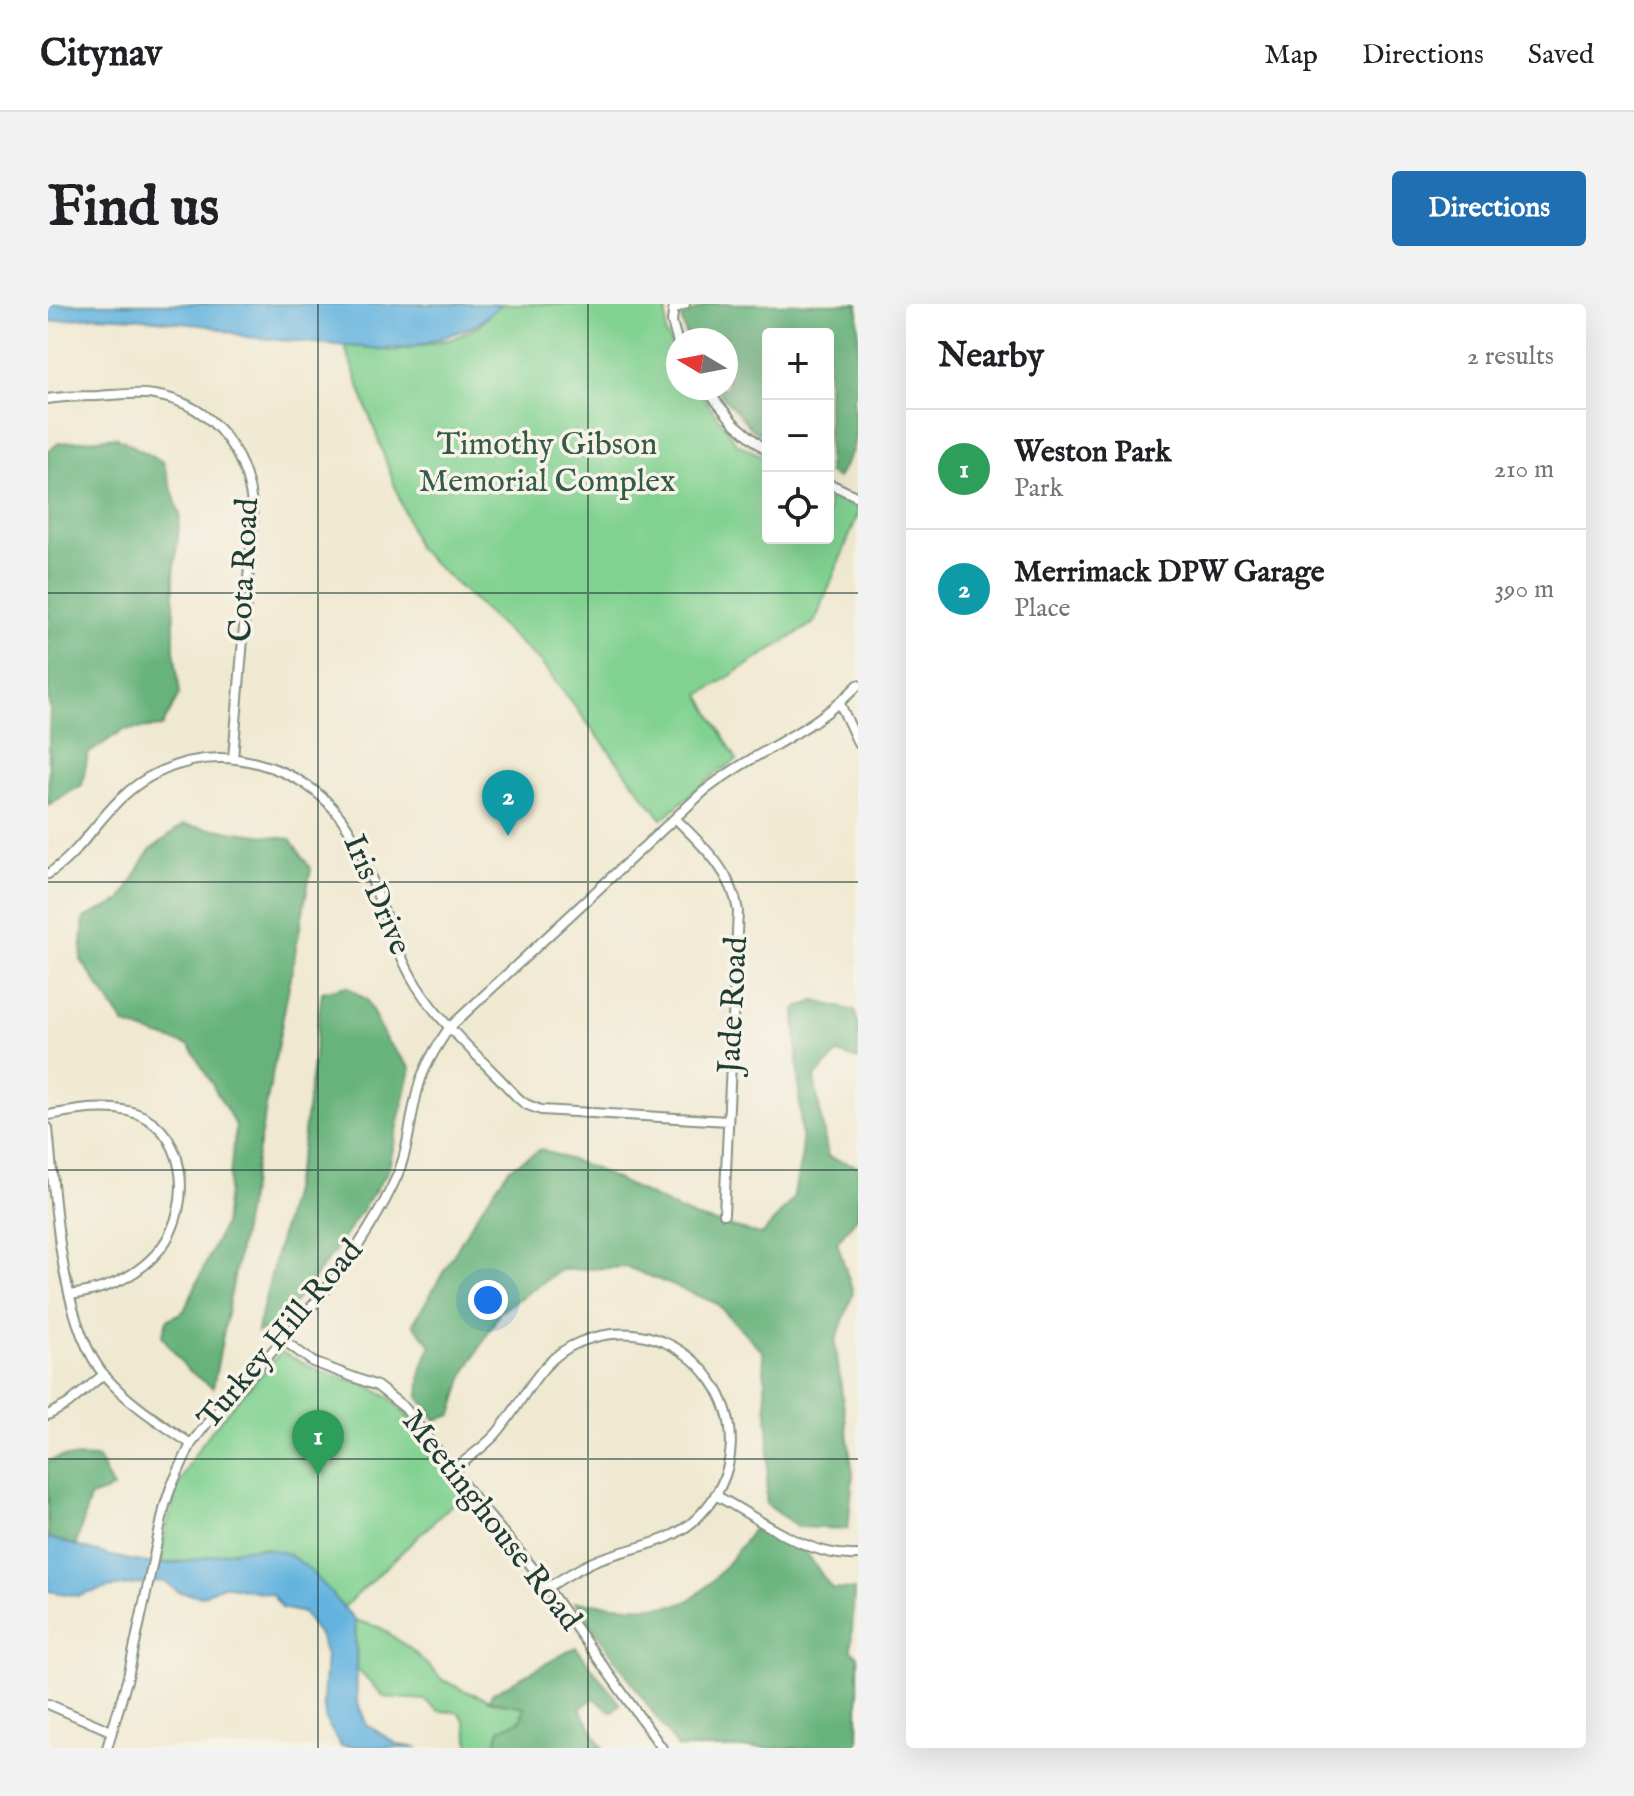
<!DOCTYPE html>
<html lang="en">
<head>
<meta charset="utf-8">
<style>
	:root { --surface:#fff; --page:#f2f2f2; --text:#202124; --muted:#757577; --line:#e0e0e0; --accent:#1f6fb2 }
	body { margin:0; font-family:"IM FELL English",serif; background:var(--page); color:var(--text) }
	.controls { position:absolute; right:24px; top:24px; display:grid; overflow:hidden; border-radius:8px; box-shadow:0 8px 32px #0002 }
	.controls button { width:72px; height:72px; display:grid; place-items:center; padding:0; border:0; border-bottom:2px solid var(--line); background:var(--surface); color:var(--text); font:40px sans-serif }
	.compass { position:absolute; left:618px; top:24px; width:72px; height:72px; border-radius:50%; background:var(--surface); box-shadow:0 8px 32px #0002; rotate:280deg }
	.you { position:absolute; left:440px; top:996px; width:28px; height:28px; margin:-20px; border:6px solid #fff; border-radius:50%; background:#1a73e8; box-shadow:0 0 0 12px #1a73e833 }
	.badge { display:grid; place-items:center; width:52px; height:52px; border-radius:50%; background:var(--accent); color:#fff; font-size:26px; font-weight:700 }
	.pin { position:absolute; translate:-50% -66px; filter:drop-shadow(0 2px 4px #0008) }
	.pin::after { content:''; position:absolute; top:42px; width:28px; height:24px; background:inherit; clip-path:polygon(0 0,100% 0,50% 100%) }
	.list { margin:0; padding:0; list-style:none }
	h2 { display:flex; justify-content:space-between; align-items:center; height:104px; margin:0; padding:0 32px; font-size:34px }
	h2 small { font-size:26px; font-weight:400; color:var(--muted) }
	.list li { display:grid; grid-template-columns:52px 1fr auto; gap:24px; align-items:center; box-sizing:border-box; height:120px; padding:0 32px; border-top:2px solid var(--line) }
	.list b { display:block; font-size:30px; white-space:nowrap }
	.list p { margin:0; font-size:26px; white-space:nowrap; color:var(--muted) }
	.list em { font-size:26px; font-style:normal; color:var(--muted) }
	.icon { flex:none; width:44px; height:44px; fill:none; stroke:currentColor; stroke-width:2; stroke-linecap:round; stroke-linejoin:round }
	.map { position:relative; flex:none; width:810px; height:1444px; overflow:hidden; border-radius:8px }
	header { display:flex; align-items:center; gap:48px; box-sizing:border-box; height:112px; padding:0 40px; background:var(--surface); border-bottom:2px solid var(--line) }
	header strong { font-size:38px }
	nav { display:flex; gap:44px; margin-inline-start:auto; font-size:28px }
	.intro { display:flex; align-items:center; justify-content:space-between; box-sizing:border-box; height:192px; padding:0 48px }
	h1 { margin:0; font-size:56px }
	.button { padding:20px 36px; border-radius:8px; background:var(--accent); color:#fff; font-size:28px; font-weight:700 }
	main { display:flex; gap:48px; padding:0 48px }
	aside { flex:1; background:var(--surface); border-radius:8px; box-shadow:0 8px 32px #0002 }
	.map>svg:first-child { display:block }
	.green { fill:#81d191; stroke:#508762; stroke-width:2 }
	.forest { fill:#68b37b; stroke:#447858; stroke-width:2 }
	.water { fill:#64b3df; stroke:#42788a; stroke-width:2 }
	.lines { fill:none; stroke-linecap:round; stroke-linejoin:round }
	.street-casing { stroke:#889383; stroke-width:12 }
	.street { stroke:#fff; stroke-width:8 }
	.grid { fill:none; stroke:#1f3d34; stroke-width:2; stroke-opacity:0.55 }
	.labels { text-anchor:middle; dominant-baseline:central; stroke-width:7; stroke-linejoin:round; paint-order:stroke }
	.park-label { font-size:32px; fill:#335b47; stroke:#f7f3e8 }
	.street-label { font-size:32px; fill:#1f3d34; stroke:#f7f3e8 }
</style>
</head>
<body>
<header>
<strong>Citynav</strong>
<nav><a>Map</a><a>Directions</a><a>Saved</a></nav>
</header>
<div class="intro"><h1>Find us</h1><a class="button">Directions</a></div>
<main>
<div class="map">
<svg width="810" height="1444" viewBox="0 0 810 1444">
	<rect width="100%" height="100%" fill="#f7f3e8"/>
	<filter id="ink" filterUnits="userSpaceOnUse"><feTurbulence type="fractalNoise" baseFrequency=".0125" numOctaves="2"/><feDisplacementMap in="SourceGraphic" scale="16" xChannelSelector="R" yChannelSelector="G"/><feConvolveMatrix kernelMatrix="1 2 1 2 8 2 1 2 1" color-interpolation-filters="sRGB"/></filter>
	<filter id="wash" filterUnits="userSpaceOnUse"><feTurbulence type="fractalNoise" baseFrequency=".006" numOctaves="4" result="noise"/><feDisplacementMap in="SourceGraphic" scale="32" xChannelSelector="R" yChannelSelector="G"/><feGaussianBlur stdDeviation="1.8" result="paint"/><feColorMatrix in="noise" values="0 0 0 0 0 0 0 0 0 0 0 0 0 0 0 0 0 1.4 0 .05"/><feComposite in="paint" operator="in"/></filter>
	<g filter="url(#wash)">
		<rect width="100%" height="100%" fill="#f0e9d2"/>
		<path class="green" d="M 451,0 L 618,0 L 618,30 L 630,54 L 630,84 L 649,84 L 689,140 L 720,155 L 720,234 L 780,234 L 780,185 L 810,198 L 810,210 L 767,318 L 652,391 L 689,456 L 667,470 L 614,515 L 493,359 L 369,244 L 296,40 L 345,47 L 404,35 L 430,23 Z
			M 233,1048 L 272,1067 L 319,1081 L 342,1094 L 360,1113 L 416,1189 L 295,1304 L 241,1250 L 212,1243 L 151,1255 L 111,1260 C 117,1235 121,1206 131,1181 C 151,1131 198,1089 233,1048 Z
			M 307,1316 L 333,1324 L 365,1347 L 395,1376 L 415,1386 L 450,1399 L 476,1402 L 473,1416 L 452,1425 L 446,1444 L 422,1444 L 417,1417 L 410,1408 L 390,1407 L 377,1396 L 336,1393 L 309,1365 Z"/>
		<path class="forest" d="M 660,0 L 810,0 L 810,86 L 805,94 C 810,131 810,143 789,174 L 780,169 L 780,30 L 720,30 L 720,134 L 705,126 L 667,84 L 678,84 L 678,36 L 640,36 L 633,14 Z
			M 68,133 L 115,158 L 132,211 L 126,271 L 126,345 L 132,389 L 114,423 L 75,426 L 40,450 L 34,481 L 0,501 L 2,404 L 0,392 L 0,147 L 11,139 Z
			M 135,521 L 242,535 L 263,565 L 165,1084 L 139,1065 L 114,1032 L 119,1016 L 136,1007 L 176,920 L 188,822 L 142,742 L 77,721 L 33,656 L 36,614 L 73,597 L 101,547 Z
			M 298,682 L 319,696 L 338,736 L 363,764 L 340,867 L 285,949 L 245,1001 L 223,1024 L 209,1028 L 254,845 L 274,688 Z
			M 767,697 L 807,707 L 810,721 L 810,756 L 790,749 L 766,774 L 780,853 L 810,862 L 810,912 L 789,938 L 805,989 L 787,1039 L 805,1171 L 800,1225 L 750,1223 L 718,1200 L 721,1140 L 715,1048 L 668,999 L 579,963 L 513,966 L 452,1008 L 416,1071 L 404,1111 L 388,1116 L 371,1094 L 373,1066 L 383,1041 L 365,1020 L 430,909 L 461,865 L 493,845 L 547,865 L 646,913 L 714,931 L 745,895 L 754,850 L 747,705 Z
			M 13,1153 L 50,1154 L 65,1185 L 42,1193 L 28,1241 L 0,1234 L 0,1157 Z
			M 705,1225 L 758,1248 L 784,1285 L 806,1286 L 803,1346 L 810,1352 L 810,1444 L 630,1444 L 527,1298 C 555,1300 605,1306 632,1300 C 655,1295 691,1245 705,1225 Z
			M 528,1343 L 572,1400 L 564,1408 L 545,1394 L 532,1405 L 555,1444 L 446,1444 L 452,1425 L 473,1416 L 476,1403 L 440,1396 L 445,1389 Z"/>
		<path class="water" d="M 0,0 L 454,0 L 428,21 L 394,34 L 363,43 L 334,45 L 199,33 L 161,22 L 90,14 L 47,12 L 0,18 Z
			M 0,1234 C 35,1243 72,1257 109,1260 C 130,1261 155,1254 176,1249 C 250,1231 262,1269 307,1316 L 309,1398 L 319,1421 L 351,1441 L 371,1444 L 293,1442 L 278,1417 L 275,1398 L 278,1352 L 271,1331 L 255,1309 L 234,1304 L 224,1290 L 175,1281 L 154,1292 L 131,1288 L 114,1277 L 59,1284 L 31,1292 L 0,1287 Z"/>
	</g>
	<g filter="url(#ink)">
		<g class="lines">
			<g class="street-casing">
				<path id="street" d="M 626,0 L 624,18 L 630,39
					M 626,5 L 637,0
					M 657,84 L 686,119 L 720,148
					M 0,95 C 16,92 33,92 50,92 C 68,91 88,88 106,91 C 169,100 204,156 205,216 L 185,454
					M 780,179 L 810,193
					M 792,400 L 810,439
					M 627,514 C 654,541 684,567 690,607 L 676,910
					M 0,570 C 43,542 57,493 111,468 C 143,453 178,450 212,460 C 322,491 317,587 363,672 C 383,709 417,739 446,769 C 456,778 465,791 476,799 C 481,802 488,804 493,806 L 680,817
					M 0,811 C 26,807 54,801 80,807 C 140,821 146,901 113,944 C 90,973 58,986 22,991
					M 0,824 C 7,893 11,1017 57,1072 C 81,1100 114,1120 143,1140
					M 234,1035 L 265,1058 L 329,1082 L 357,1104 L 430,1199 L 485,1264 L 614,1444
					M 0,1111 L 20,1100 L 56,1070
					M 406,1166 C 419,1154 435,1144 447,1131 C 476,1099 489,1055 532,1038 C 641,995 734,1127 651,1212 C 624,1240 587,1242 552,1255 C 533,1262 517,1273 499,1284
					M 667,1191 C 711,1214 759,1254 810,1251
					M 0,1400 L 63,1427
					M 59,1444 L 80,1373 L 117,1201 L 123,1183 L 143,1140 L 159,1119 C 228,1042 306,968 349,872 C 363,840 362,804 374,772 C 381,754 391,739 401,724 L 655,488 C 707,446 763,430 810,381"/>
			</g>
			<use href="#street" class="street"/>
		</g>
	</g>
	<path class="grid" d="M 270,0 L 270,1444M 540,0 L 540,1444M 0,289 L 810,289M 0,578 L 810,578M 0,866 L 810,866M 0,1155 L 810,1155"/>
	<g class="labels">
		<g class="park-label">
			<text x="499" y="141">Timothy Gibson<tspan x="499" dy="37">Memorial Complex</tspan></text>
		</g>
		<g class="street-label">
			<text transform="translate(197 266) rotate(-87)">Cota Road</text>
			<text transform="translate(328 591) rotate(67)">Iris Drive</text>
			<text transform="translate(686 701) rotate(-87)">Jade Road</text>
			<text transform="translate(233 1031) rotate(-50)">Turkey Hill Road</text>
			<text transform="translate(443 1217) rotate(52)">Meetinghouse Road</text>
		</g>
	</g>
</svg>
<div class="controls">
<button>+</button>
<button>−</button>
<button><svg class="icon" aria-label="locate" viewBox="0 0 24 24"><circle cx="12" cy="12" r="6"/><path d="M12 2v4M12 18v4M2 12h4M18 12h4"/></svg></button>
</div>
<svg class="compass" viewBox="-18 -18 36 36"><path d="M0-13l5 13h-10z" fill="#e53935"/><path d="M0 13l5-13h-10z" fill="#757577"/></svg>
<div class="you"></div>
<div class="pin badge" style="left:270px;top:1172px;background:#2e9e5b">1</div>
<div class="pin badge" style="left:460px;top:532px;background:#0f9aa8">2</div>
</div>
<aside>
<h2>Nearby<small>2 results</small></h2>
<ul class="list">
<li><span class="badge" style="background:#2e9e5b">1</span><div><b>Weston Park</b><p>Park</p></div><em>210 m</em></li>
<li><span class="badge" style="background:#0f9aa8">2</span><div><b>Merrimack DPW Garage</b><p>Place</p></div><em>390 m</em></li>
</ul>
</aside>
</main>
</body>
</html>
